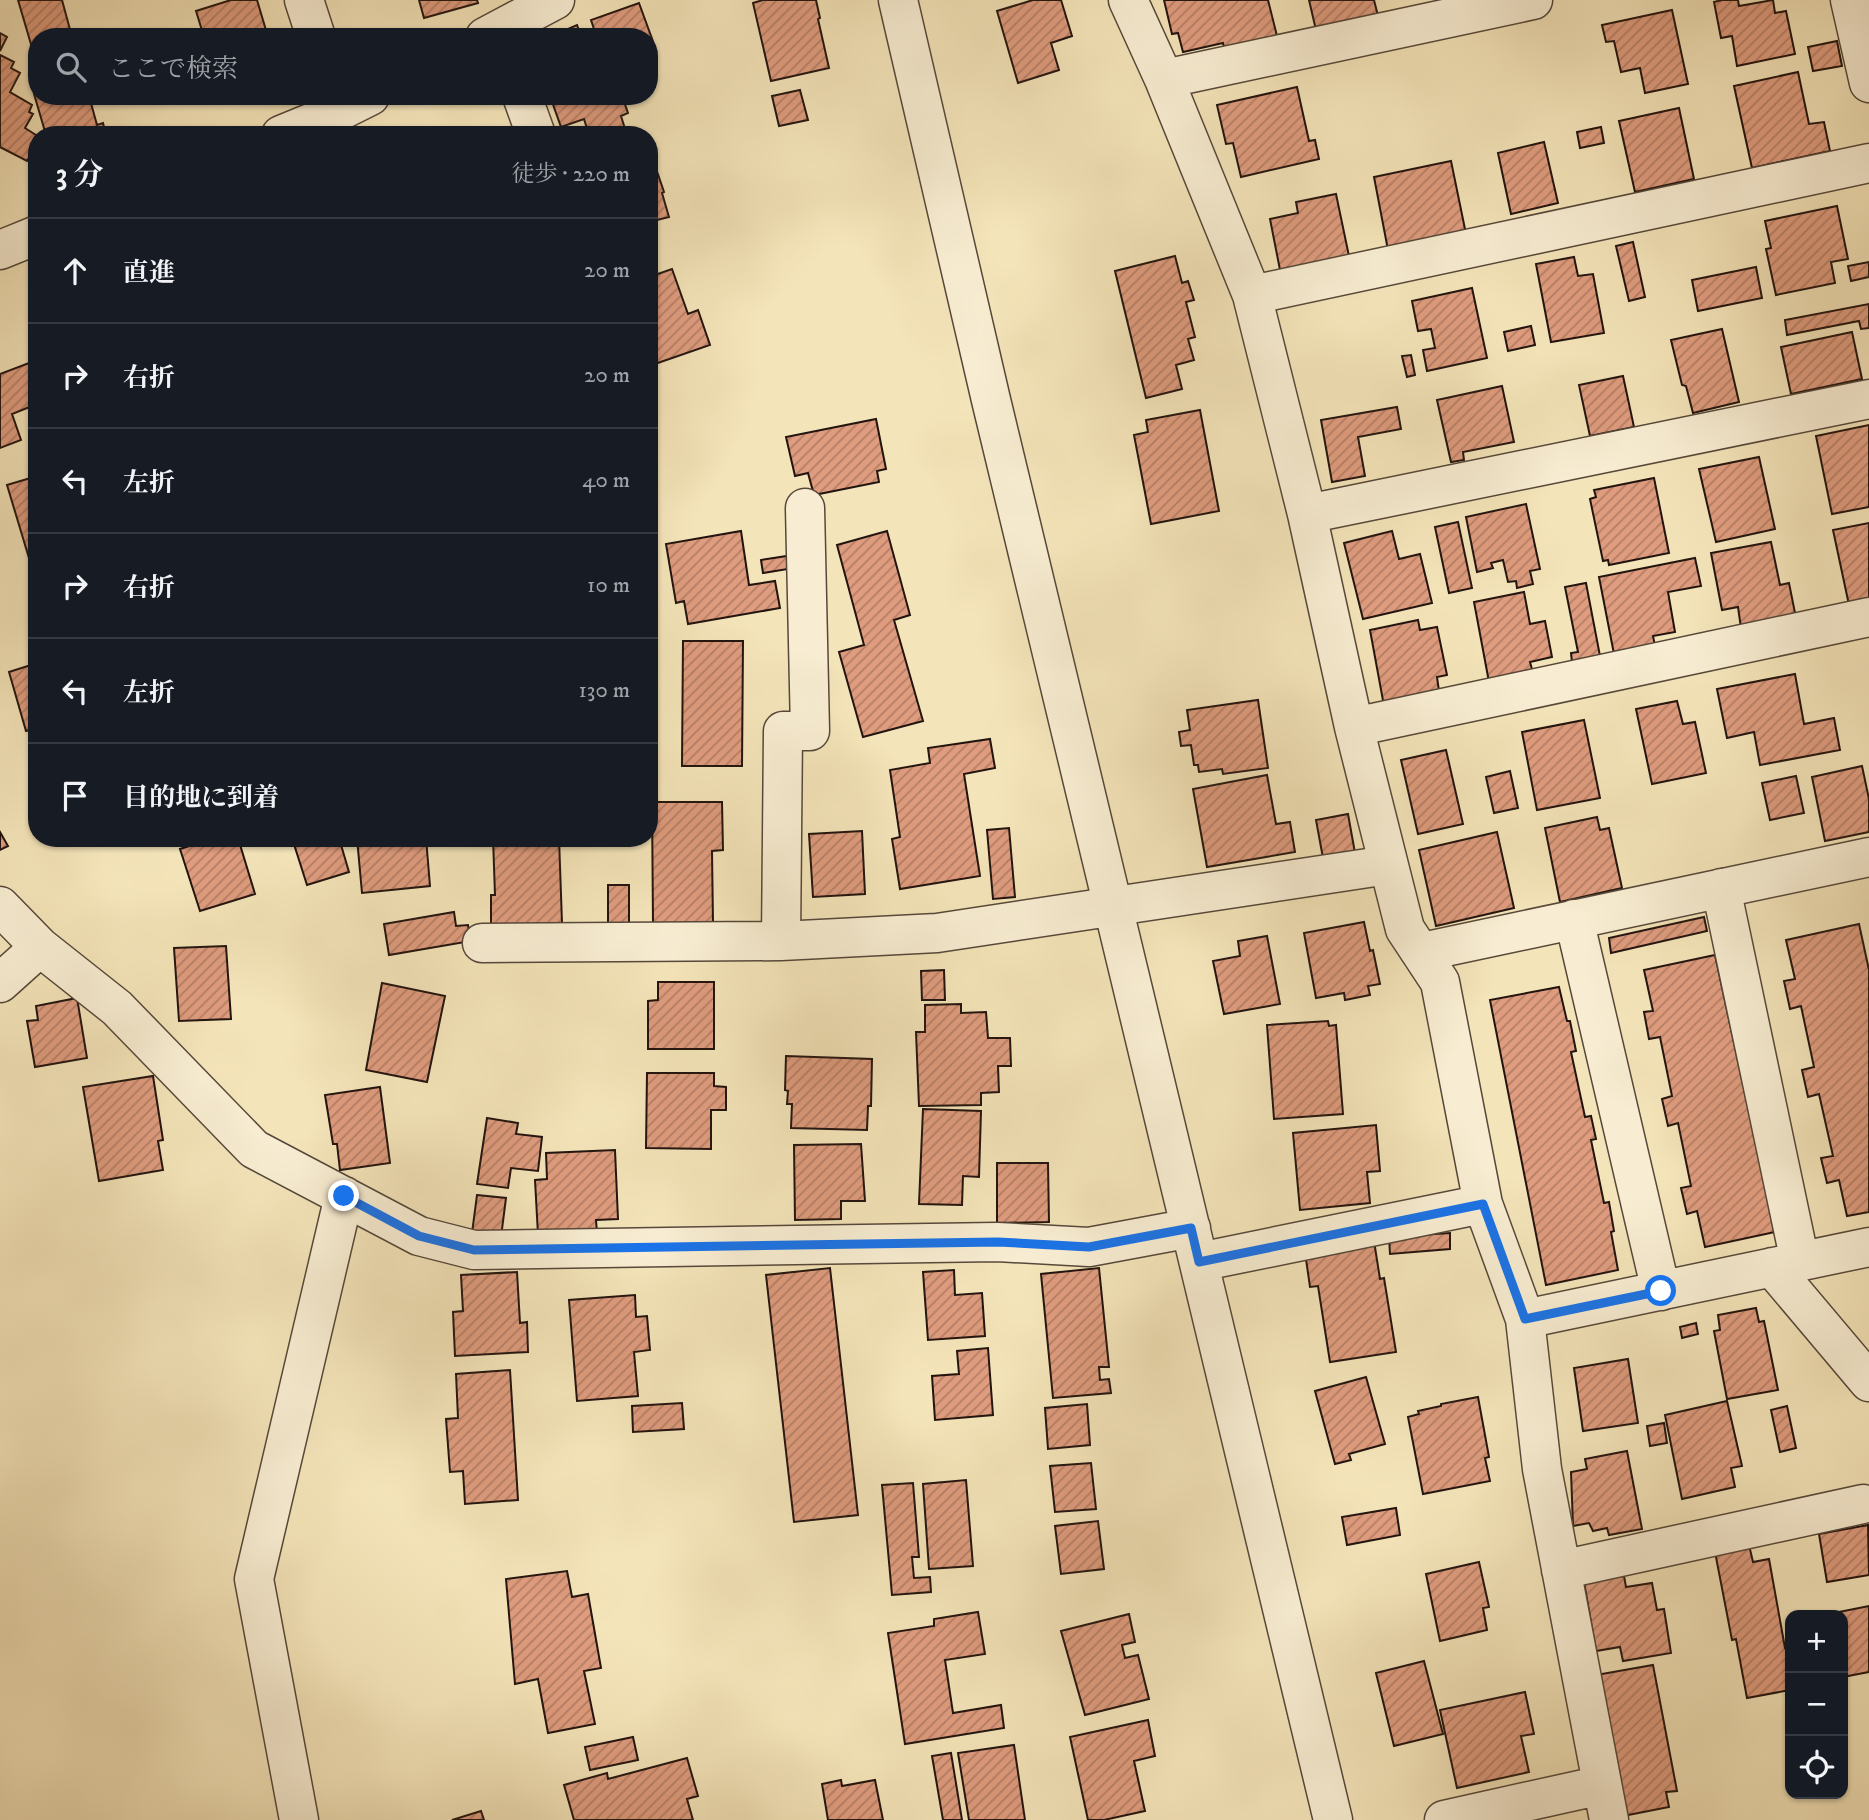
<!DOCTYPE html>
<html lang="ja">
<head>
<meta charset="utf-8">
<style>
	:root { --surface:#171b24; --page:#20242c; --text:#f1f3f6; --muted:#9ea1a6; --line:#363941 }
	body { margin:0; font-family:"IM FELL DW Pica","Noto Serif JP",serif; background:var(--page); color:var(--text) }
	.controls { position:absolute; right:21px; bottom:21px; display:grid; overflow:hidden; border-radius:14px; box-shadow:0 2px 5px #0004 }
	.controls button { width:63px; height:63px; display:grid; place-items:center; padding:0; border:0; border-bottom:2px solid var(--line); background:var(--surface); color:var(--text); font:35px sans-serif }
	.stop { position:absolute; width:21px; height:21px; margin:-16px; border:5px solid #1a73e8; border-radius:50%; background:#fff }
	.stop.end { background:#1a73e8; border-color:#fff; box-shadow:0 2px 7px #0008 }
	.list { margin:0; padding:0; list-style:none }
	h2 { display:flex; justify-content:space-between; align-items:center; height:91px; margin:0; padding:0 28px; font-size:30px }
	h2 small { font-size:23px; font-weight:400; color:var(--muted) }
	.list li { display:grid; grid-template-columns:46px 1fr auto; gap:21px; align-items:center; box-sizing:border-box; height:105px; padding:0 28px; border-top:2px solid var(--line) }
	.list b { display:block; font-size:26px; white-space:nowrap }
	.list em { font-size:23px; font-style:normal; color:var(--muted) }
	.icon { flex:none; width:38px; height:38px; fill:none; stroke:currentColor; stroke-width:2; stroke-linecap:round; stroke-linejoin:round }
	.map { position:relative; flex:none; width:1869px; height:1820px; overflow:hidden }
	.search { position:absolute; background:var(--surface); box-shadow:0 2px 5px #0004; left:28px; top:28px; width:630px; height:77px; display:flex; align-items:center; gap:18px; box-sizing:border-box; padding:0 24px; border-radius:28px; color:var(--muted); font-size:26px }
	.panel { position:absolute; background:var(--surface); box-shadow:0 2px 5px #0004; left:28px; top:126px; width:630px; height:721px; border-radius:28px }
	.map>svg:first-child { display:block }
	.building { fill:url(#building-hatch); stroke:#22140f; stroke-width:2 }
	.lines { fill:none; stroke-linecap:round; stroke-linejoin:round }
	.minor-casing { stroke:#56483a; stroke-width:41 }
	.minor { stroke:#f8edd2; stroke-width:38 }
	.route { stroke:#1a73e8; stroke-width:9 }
</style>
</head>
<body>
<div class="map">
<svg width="1869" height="1820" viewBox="0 0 1869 1820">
	<defs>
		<pattern id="building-hatch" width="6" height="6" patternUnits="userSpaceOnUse" patternTransform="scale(1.75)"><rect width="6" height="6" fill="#df9c7e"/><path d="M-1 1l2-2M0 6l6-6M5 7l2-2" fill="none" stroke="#b47e66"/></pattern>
	</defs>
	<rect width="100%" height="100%" fill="#f4e4b9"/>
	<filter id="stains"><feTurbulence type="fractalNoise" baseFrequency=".00286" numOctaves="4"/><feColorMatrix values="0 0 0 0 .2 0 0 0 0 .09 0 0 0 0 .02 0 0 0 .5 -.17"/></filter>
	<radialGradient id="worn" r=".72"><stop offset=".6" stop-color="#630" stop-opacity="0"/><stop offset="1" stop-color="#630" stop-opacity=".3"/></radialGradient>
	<path class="building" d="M 18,0 L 62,0 L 72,37 L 37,37 L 37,50 L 33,51 Z
		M 231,0 L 257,0 L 268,37 L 204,37 L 196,11 Z
		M 419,0 L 477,0 L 478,3 L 424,18 Z
		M 763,0 L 816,0 L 820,18 L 818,19 L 829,68 L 771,81 L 753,3 Z
		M 1033,0 L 1061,0 L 1072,36 L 1051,43 L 1059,70 L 1018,83 L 997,11 Z
		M 1164,0 L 1268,0 L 1278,40 L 1225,52 L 1223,43 L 1183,52 L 1178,33 L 1172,34 Z
		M 1309,0 L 1374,0 L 1378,16 L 1316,30 Z
		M 1722,0 L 1738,0 L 1739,6 L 1773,0 L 1775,13 L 1786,11 L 1795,54 L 1737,66 L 1732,36 L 1721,38 L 1714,2 Z
		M 639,3 L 655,47 L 649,49 L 649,37 L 564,37 L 563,31 L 577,25 L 580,33 L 594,29 L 591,20 Z
		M 1672,10 L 1688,84 L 1645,93 L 1640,68 L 1621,72 L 1614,41 L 1606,42 L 1602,25 Z
		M 0,33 L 7,37 L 0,51 Z
		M 1837,41 L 1842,66 L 1813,71 L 1808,47 Z
		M 0,55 L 14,62 L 11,68 L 20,73 L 10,92 L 32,105 L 29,112 L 33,114 L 25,128 L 36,135 L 33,141 L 37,144 L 27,161 L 0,147 Z
		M 1798,72 L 1809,124 L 1824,122 L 1830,151 L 1752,168 L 1734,86 Z
		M 1297,87 L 1309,141 L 1315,140 L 1319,159 L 1241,177 L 1233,143 L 1226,144 L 1217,105 Z
		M 800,90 L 808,120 L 779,126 L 772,96 Z
		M 37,93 L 37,96 L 89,96 L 97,125 L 103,123 L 106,135 L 46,135 L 34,94 Z
		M 550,96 L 622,96 L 628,113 L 621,116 L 626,132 L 618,135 L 589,135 L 584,119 L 561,127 Z
		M 1679,108 L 1694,179 L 1635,192 L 1619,121 Z
		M 1601,127 L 1604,143 L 1580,148 L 1577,132 Z
		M 1544,142 L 1558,203 L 1511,214 L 1498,153 Z
		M 649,148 L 664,192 L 662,193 L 669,217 L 649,222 Z
		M 1451,161 L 1466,234 L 1388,250 L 1374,177 Z
		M 1336,194 L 1350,261 L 1281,275 L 1270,219 L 1298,213 L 1296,202 Z
		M 1837,206 L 1848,259 L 1831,262 L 1835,283 L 1776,295 L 1766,249 L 1771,248 L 1765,221 Z
		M 1633,242 L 1645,297 L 1629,301 L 1616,246 Z
		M 1175,256 L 1182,283 L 1188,281 L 1194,300 L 1186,302 L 1195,337 L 1188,339 L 1194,360 L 1176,365 L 1182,389 L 1146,398 L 1115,271 Z
		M 1574,257 L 1578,276 L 1593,274 L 1604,333 L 1551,342 L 1536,264 Z
		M 1869,262 L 1869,277 L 1851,281 L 1848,266 Z
		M 1756,267 L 1762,298 L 1698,311 L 1692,280 Z
		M 672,269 L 688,314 L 698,310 L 710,345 L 649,366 L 649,277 Z
		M 1472,288 L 1487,358 L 1427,371 L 1423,350 L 1435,348 L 1431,329 L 1418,331 L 1412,301 Z
		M 1869,304 L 1869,328 L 1861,329 L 1859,321 L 1787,335 L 1785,320 Z
		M 1531,326 L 1535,345 L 1508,351 L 1504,332 Z
		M 1722,329 L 1739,402 L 1693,413 L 1686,386 L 1682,385 L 1671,340 Z
		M 1852,332 L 1862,379 L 1791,394 L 1781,347 Z
		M 1411,355 L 1415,375 L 1407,377 L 1402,356 Z
		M 37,360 L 37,404 L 12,414 L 21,440 L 0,448 L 0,374 Z
		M 1623,376 L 1634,427 L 1590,436 L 1579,385 Z
		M 1502,386 L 1514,442 L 1463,452 L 1464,460 L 1451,462 L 1437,400 Z
		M 1397,407 L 1401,429 L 1358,437 L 1365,476 L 1332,482 L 1321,420 Z
		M 1200,410 L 1219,511 L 1151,524 L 1134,435 L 1148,432 L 1146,420 Z
		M 876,419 L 886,469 L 877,471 L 879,482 L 814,495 L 808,473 L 795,476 L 786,437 Z
		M 1869,425 L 1869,507 L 1832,514 L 1816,436 Z
		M 1759,457 L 1775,529 L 1716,542 L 1699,469 Z
		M 37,476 L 37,577 L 35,578 L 7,485 Z
		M 1654,478 L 1669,553 L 1609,565 L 1608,560 L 1603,561 L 1590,499 L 1596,497 L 1594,490 Z
		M 1526,504 L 1540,569 L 1530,571 L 1533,584 L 1517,588 L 1516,581 L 1508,582 L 1503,560 L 1491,563 L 1493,568 L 1477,572 L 1466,517 Z
		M 1458,522 L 1472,588 L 1449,593 L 1435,527 Z
		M 1869,523 L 1869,601 L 1849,605 L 1833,530 Z
		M 741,531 L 749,585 L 775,581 L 780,608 L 688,624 L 684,601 L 676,603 L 666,544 Z
		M 887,531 L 910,615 L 894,620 L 923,721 L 863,737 L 839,652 L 864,645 L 837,545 Z
		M 1392,531 L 1399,559 L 1420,554 L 1432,603 L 1363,619 L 1344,543 Z
		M 1771,542 L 1780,585 L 1789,583 L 1796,618 L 1741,628 L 1738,607 L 1722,610 L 1711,553 Z
		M 787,556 L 788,569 L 763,573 L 761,560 Z
		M 1695,558 L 1701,586 L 1668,592 L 1675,632 L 1653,636 L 1655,646 L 1614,654 L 1599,577 Z
		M 1586,583 L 1600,656 L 1572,662 L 1571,653 L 1578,652 L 1565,587 Z
		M 1524,592 L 1530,624 L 1545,621 L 1552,657 L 1530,662 L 1533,673 L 1489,682 L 1474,602 Z
		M 1418,620 L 1420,630 L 1437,627 L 1447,675 L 1437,677 L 1439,691 L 1384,706 L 1370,630 Z
		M 683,641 L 743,641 L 742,766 L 682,766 Z
		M 37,663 L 37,728 L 26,731 L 9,672 Z
		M 1795,674 L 1804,724 L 1834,718 L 1840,750 L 1760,765 L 1754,732 L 1727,738 L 1717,689 Z
		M 1258,700 L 1268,768 L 1223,774 L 1222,769 L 1199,772 L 1198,765 L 1194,765 L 1191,745 L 1181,746 L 1179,732 L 1190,730 L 1187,710 Z
		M 1677,701 L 1683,724 L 1695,722 L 1706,773 L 1652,784 L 1636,709 Z
		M 1584,720 L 1600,798 L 1537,810 L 1522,732 Z
		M 990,739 L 995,768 L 964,774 L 980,876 L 900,889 L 892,839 L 900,837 L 890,770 L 930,763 L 928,748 Z
		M 1446,750 L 1463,824 L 1418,834 L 1401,760 Z
		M 1862,766 L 1869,799 L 1869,832 L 1825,841 L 1812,777 Z
		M 1510,771 L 1518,808 L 1494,813 L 1486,777 Z
		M 1267,775 L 1276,824 L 1290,822 L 1295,852 L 1207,867 L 1193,789 Z
		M 1796,776 L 1804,813 L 1770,820 L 1762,783 Z
		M 652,802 L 722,802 L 723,850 L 712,851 L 713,923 L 653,924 Z
		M 1348,814 L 1355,853 L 1323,858 L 1316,820 Z
		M 1597,817 L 1600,830 L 1609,828 L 1622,888 L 1560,902 L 1545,828 Z
		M 1009,828 L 1015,897 L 993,899 L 987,830 Z
		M 862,831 L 865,894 L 813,897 L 809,834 Z
		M 0,832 L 8,846 L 0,850 Z
		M 1497,832 L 1514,908 L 1436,926 L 1419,850 Z
		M 214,838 L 238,838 L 255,894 L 200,911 L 180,849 Z
		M 292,838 L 339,838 L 349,872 L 307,885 Z
		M 357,838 L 426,838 L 430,886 L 362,893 Z
		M 493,838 L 559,838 L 562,923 L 491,926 L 491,895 L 495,895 Z
		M 608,885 L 629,885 L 629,927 L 608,927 Z
		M 454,912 L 456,926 L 468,925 L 471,941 L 389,955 L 384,924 Z
		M 1704,917 L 1707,931 L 1611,953 L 1609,938 Z
		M 1364,922 L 1370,951 L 1373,950 L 1380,984 L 1368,986 L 1370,995 L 1345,1000 L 1344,993 L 1316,998 L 1304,933 Z
		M 1859,924 L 1869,970 L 1869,1212 L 1847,1216 L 1839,1180 L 1827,1183 L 1821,1158 L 1833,1156 L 1819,1094 L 1808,1097 L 1802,1070 L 1814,1067 L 1801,1006 L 1790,1009 L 1784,981 L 1795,979 L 1786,940 Z
		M 1267,936 L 1280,1004 L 1224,1014 L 1213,961 L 1240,956 L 1238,941 Z
		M 226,946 L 231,1019 L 179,1021 L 174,948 Z
		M 1715,955 L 1775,1232 L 1705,1247 L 1697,1211 L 1687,1214 L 1681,1188 L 1691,1186 L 1678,1123 L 1668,1126 L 1662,1099 L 1672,1096 L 1660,1037 L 1649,1039 L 1644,1012 L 1653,1011 L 1644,970 Z
		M 944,970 L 945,1000 L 922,1000 L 921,971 Z
		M 658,982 L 714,982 L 714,1049 L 648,1049 L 648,1001 L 658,1000 Z
		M 382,983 L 445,996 L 427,1082 L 366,1070 Z
		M 1559,987 L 1567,1021 L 1570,1021 L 1576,1051 L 1571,1052 L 1585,1117 L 1591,1116 L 1596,1139 L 1591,1140 L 1604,1203 L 1609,1202 L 1614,1231 L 1611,1232 L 1618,1270 L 1546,1285 L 1490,1000 Z
		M 77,998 L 87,1058 L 35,1067 L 27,1021 L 38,1020 L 36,1006 Z
		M 961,1004 L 961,1013 L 986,1012 L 988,1038 L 1010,1038 L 1011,1066 L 998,1066 L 999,1092 L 981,1093 L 981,1105 L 919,1106 L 916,1032 L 925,1032 L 925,1005 Z
		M 1328,1021 L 1329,1026 L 1336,1025 L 1343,1114 L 1274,1119 L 1267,1025 Z
		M 786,1056 L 872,1059 L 871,1106 L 868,1106 L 867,1130 L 791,1128 L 792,1104 L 787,1104 L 788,1091 L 785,1090 Z
		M 647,1073 L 714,1073 L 714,1086 L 726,1087 L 726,1110 L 711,1110 L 711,1149 L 646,1148 Z
		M 153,1076 L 163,1140 L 158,1141 L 163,1170 L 99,1181 L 83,1087 Z
		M 380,1087 L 390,1163 L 340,1170 L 337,1144 L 333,1144 L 325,1095 Z
		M 923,1109 L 981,1111 L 979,1177 L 963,1176 L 962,1205 L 919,1204 Z
		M 487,1118 L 518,1123 L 516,1134 L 542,1137 L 538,1171 L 511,1168 L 508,1188 L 477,1184 Z
		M 1376,1125 L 1380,1171 L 1367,1172 L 1370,1203 L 1300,1210 L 1293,1133 Z
		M 861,1144 L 865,1201 L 841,1201 L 841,1219 L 795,1220 L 794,1145 Z
		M 615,1150 L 618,1219 L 596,1220 L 597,1233 L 538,1235 L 535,1180 L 547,1179 L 546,1153 Z
		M 997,1163 L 1048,1163 L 1049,1222 L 997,1223 Z
		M 477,1195 L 506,1198 L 501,1237 L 472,1233 Z
		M 1450,1233 L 1450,1249 L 1390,1254 L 1389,1237 Z
		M 1374,1241 L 1380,1279 L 1384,1278 L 1396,1352 L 1330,1362 L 1318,1286 L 1310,1287 L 1305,1252 Z
		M 830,1268 L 858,1515 L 794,1522 L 766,1275 Z
		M 1099,1268 L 1109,1367 L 1099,1367 L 1100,1380 L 1109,1379 L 1111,1393 L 1053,1398 L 1041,1274 Z
		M 954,1270 L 955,1295 L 982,1293 L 985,1336 L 928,1340 L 923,1272 Z
		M 517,1272 L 520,1323 L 527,1322 L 528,1352 L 455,1356 L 453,1312 L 463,1311 L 461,1275 Z
		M 635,1295 L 636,1317 L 647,1316 L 650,1350 L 634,1352 L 638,1396 L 577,1401 L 569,1300 Z
		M 1756,1308 L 1759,1322 L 1764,1321 L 1778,1390 L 1727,1399 L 1714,1331 L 1720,1330 L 1718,1315 Z
		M 1696,1323 L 1698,1334 L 1682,1338 L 1680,1327 Z
		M 988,1348 L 993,1415 L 935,1420 L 932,1376 L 959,1374 L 957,1351 Z
		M 1628,1359 L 1638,1423 L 1583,1431 L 1574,1368 Z
		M 510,1370 L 518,1500 L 465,1504 L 463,1471 L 450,1472 L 446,1419 L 458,1418 L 456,1374 Z
		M 1366,1377 L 1385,1444 L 1349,1454 L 1351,1460 L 1335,1464 L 1315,1391 Z
		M 1478,1397 L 1489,1457 L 1485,1458 L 1490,1481 L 1423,1494 L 1408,1417 L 1419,1414 L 1418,1411 L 1441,1406 L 1441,1404 Z
		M 1727,1401 L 1742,1466 L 1731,1468 L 1735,1487 L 1682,1499 L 1665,1415 Z
		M 682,1403 L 684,1429 L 633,1432 L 632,1406 Z
		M 1087,1404 L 1090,1445 L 1048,1449 L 1045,1408 Z
		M 1787,1406 L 1796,1448 L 1780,1452 L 1771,1410 Z
		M 1664,1423 L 1667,1443 L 1650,1446 L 1647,1426 Z
		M 1627,1451 L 1642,1529 L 1609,1535 L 1607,1528 L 1593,1531 L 1589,1523 L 1573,1526 L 1571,1472 L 1587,1469 L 1585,1459 Z
		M 1091,1463 L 1096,1509 L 1055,1512 L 1050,1466 Z
		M 966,1480 L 973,1566 L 929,1569 L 923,1484 Z
		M 913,1483 L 919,1557 L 912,1557 L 914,1578 L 930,1577 L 931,1592 L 892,1595 L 882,1485 Z
		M 1396,1508 L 1400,1535 L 1347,1545 L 1342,1517 Z
		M 1098,1521 L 1104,1569 L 1061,1574 L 1055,1526 Z
		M 1868,1525 L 1869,1575 L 1827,1582 L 1819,1534 Z
		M 1749,1545 L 1753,1562 L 1769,1559 L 1785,1648 L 1790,1647 L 1790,1690 L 1747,1698 L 1736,1639 L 1732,1640 L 1715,1552 Z
		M 1479,1562 L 1489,1607 L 1483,1608 L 1487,1630 L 1440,1641 L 1426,1574 Z
		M 567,1571 L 572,1597 L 588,1594 L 601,1668 L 584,1671 L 595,1724 L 548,1733 L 538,1679 L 515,1684 L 506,1579 Z
		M 1624,1576 L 1626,1587 L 1652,1583 L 1657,1610 L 1664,1609 L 1671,1653 L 1623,1661 L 1620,1647 L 1596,1651 L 1584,1582 Z
		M 1869,1606 L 1869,1672 L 1843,1677 L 1843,1615 L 1829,1614 Z
		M 978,1612 L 985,1654 L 945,1660 L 953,1713 L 1001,1705 L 1004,1728 L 905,1744 L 888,1633 L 934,1626 L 934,1619 Z
		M 1129,1614 L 1135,1642 L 1122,1645 L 1125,1658 L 1138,1655 L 1149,1699 L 1085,1715 L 1061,1631 Z
		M 1424,1661 L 1443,1734 L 1394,1746 L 1376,1673 Z
		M 1653,1665 L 1677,1791 L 1666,1792 L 1669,1807 L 1623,1816 L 1596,1675 Z
		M 1525,1692 L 1534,1734 L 1521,1736 L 1529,1772 L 1457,1788 L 1440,1710 Z
		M 1148,1720 L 1155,1756 L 1134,1761 L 1145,1811 L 1104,1820 L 1088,1820 L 1070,1737 Z
		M 633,1737 L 638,1760 L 590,1770 L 585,1747 Z
		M 1014,1745 L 1025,1820 L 969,1820 L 958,1753 Z
		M 951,1753 L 962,1820 L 943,1820 L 932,1756 Z
		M 687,1758 L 698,1796 L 687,1799 L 693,1820 L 574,1820 L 564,1785 L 607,1773 L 608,1779 Z
		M 841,1780 L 842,1786 L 875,1780 L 883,1820 L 828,1820 L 822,1784 Z
		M 481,1811 L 484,1820 L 452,1820 Z"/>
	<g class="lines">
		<g class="minor-casing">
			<path id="minor" d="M 304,0 L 316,37
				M 898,0 L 991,400 L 1333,1820
				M 1128,0 L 1164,79 L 1252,295 L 1307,514 L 1354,727 L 1405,929 L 1440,982 L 1483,1204 L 1525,1319 L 1542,1469 L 1609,1820
				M 1850,0 L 1869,83
				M 485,37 L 555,0
				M 1164,79 L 1533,0
				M 522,96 L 536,135
				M 281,135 L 342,110 L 370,96
				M 0,250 L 37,235
				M 1252,295 L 1869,163
				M 1307,514 L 1869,399
				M 1354,727 L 1869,617
				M 1721,888 L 1800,1262
				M 0,906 L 40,947 L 117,1008 L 254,1149 L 419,1236 L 474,1250 L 997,1242 L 1089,1247 L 1191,1228
				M 1574,919 L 1661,1291
				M 781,941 L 783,731 L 810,731 L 805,508
				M 482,943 L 781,941 L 937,933 L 1388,865
				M 1422,952 L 1869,857
				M 0,983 L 40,947
				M 1199,1262 L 1483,1204
				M 1772,1267 L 1869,1382
				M 1525,1319 L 1869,1247
				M 1561,1570 L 1863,1504
				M 299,1820 L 254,1579 L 344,1196
				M 1444,1820 L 1602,1785"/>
		</g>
		<use href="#minor" class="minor"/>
	</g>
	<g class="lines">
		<path class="route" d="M 344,1196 L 419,1236 L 474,1250 L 998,1242 L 1089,1247 L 1191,1228 L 1199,1262 L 1483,1204 L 1525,1319 L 1661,1291"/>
	</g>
	<rect width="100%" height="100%" filter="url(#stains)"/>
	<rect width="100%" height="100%" fill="url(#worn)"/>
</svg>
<div class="controls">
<button>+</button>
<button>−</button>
<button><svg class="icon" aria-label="locate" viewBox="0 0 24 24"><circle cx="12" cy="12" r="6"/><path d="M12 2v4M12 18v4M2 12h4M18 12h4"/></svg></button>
</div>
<div class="stop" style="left:1661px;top:1291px"></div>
<div class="stop end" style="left:344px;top:1196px"></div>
<div class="search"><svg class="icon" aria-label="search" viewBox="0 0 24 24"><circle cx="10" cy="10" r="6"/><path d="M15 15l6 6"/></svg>ここで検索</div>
<section class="panel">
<h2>3 分<small>徒歩 · 220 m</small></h2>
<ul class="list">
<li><svg class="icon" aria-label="ahead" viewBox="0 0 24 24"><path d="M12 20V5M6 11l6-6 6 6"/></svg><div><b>直進</b></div><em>20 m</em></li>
<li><svg class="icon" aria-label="right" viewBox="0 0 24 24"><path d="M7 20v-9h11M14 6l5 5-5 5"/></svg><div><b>右折</b></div><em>20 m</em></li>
<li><svg class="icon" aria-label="left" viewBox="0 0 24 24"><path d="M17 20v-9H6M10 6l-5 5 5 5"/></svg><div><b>左折</b></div><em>40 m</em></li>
<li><svg class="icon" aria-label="right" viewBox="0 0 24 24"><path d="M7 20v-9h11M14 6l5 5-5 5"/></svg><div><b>右折</b></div><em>10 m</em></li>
<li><svg class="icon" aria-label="left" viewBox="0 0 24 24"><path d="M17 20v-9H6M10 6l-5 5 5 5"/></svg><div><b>左折</b></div><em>130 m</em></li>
<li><svg class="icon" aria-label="arrive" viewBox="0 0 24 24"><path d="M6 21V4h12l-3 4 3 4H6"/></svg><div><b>目的地に到着</b></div></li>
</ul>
</section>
</div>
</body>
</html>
